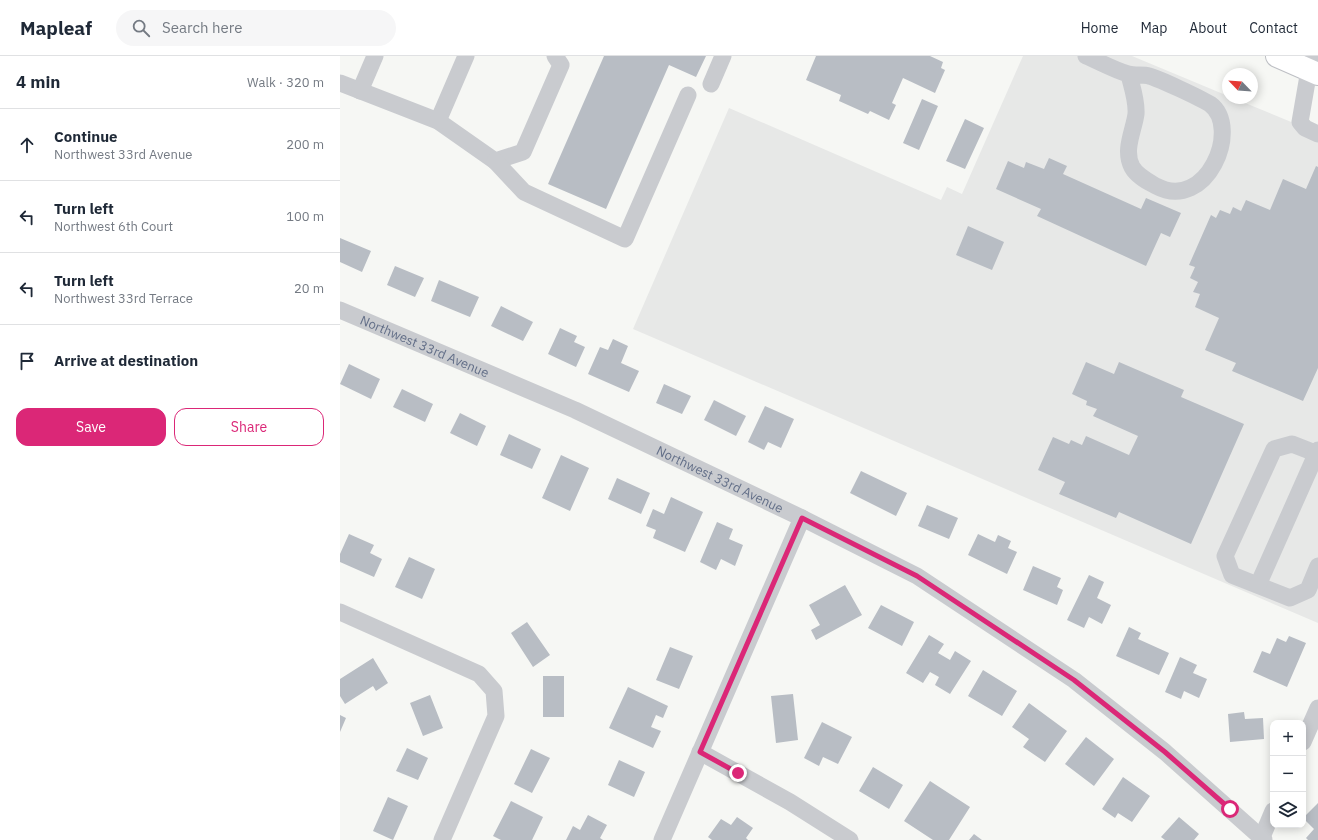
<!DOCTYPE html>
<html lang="en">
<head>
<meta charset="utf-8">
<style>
	:root { --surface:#fff; --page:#f6f6f7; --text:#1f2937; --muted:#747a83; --line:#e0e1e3; --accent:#db2777 }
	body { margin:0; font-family:"IBM Plex Sans",sans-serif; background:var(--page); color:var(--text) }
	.controls { position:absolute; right:12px; bottom:12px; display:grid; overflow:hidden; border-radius:8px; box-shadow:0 2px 10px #0003 }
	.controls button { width:36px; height:36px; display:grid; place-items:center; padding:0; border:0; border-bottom:1px solid var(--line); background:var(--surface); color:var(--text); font:20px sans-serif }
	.compass { position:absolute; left:882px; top:12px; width:36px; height:36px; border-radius:50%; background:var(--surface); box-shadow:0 2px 10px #0003; rotate:295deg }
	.stop { position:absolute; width:12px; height:12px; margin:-9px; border:3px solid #db2777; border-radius:50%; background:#fff }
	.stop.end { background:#db2777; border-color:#fff; box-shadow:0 1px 4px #0008 }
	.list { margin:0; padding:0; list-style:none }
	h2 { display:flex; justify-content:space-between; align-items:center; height:52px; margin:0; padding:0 16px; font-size:17px }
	h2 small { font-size:13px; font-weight:400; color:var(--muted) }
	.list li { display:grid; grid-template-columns:26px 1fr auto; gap:12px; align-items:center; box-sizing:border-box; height:72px; padding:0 16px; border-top:1px solid var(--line) }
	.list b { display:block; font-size:15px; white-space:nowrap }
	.list p { margin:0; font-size:13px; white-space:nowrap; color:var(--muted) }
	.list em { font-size:13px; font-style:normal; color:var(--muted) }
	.actions { display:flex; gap:8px; padding:12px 16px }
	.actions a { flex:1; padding:9px 0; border:1px solid var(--accent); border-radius:12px; text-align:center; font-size:14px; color:var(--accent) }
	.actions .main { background:var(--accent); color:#fff }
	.icon { flex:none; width:22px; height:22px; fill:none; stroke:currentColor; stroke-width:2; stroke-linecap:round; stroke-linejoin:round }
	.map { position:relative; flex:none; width:978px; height:784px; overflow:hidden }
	header { display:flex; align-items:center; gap:24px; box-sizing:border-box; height:56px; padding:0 20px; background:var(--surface); border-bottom:1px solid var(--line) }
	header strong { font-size:19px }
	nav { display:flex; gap:22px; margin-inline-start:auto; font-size:14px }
	.search { width:280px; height:36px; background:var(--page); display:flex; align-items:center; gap:10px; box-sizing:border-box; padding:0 14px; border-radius:22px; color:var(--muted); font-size:15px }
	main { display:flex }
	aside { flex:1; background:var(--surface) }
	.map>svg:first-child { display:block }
	.built { fill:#e7e8e7 }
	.building { fill:#b8bdc4 }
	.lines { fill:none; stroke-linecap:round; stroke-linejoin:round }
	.major-casing { stroke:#bdbfc4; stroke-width:24 }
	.minor { stroke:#c9cbcf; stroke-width:17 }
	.major { stroke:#fff; stroke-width:22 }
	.route { stroke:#db2777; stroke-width:5 }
	.labels { text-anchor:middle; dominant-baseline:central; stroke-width:4; stroke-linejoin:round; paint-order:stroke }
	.street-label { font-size:13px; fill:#636f88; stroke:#fff }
</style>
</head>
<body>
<header>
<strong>Mapleaf</strong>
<div class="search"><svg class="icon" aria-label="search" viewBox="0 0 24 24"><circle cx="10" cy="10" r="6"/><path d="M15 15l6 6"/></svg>Search here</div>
<nav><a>Home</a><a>Map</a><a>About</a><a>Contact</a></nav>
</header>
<main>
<aside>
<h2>4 min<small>Walk · 320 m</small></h2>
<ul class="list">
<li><svg class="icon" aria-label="ahead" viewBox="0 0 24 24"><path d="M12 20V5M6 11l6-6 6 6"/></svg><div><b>Continue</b><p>Northwest 33rd Avenue</p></div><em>200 m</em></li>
<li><svg class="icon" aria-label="left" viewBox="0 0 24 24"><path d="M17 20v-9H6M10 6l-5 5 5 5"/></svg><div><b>Turn left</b><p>Northwest 6th Court</p></div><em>100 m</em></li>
<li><svg class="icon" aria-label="left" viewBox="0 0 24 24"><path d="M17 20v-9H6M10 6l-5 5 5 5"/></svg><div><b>Turn left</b><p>Northwest 33rd Terrace</p></div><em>20 m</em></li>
<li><svg class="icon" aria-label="arrive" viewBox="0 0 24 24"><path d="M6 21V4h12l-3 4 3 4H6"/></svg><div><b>Arrive at destination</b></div></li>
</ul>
<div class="actions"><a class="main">Save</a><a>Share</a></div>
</aside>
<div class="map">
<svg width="978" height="784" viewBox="0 0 978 784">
	<rect width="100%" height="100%" fill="#f6f7f4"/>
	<path class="built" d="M 683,0 L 792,0 L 888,40 L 888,42 L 893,42 L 978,77 L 978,567 L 293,273 L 389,52 L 601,144 L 607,131 L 622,138 Z"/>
	<path class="building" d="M 264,0 L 366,0 L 356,21 L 329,9 L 266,153 L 208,128 Z
		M 476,0 L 590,0 L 603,6 L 601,12 L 605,14 L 595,37 L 563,22 L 552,47 L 556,49 L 549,64 L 530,55 L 528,58 L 499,45 L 501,39 L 466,24 Z
		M 582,43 L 598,50 L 579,94 L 563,87 Z
		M 625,63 L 644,72 L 625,113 L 606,105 Z
		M 709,102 L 727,110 L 723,118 L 801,153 L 806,142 L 841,157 L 830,181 L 821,177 L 806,210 L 697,160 L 701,153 L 656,133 L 668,105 L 684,112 L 686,106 L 704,113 Z
		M 976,110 L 978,111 L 978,312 L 963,345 L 892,315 L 896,307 L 865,294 L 879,262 L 855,251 L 860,238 L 853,236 L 858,226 L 850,222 L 855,211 L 849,209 L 871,159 L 876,162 L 880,154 L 890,158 L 893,151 L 901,155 L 906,144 L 930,154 L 943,123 L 966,133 Z
		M 628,170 L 664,186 L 652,214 L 616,199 Z
		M 0,182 L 31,195 L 22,216 L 0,206 Z
		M 55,210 L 84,222 L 75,241 L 47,229 Z
		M 99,224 L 139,241 L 130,261 L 91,245 Z
		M 161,250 L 193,266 L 183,285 L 151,270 Z
		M 220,272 L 237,280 L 234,286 L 245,291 L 236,311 L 208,298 Z
		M 273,283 L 288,290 L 281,307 L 299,315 L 289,336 L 248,318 L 260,291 L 268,294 Z
		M 746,306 L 774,318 L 779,306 L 844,334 L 841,341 L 904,368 L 851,488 L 779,456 L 776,462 L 719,438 L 725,426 L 698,414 L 713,381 L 729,388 L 731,384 L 742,389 L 746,380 L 789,399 L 798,380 L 753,360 L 757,353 L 746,349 L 747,345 L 732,338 Z
		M 9,308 L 40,323 L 31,343 L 0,328 Z
		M 324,328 L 351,340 L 342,358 L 316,347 Z
		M 62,333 L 93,348 L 85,366 L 53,351 Z
		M 374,344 L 406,360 L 396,380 L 364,364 Z
		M 425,350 L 454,363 L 441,392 L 428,386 L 424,394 L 408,386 Z
		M 120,357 L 146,370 L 137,390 L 110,377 Z
		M 169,378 L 201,393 L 192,413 L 160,399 Z
		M 221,399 L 249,412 L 230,455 L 202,442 Z
		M 521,415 L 567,437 L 556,460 L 510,437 Z
		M 277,422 L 310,437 L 301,458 L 268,443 Z
		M 331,441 L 363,456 L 345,496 L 313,482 L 316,474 L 306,470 L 313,453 L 324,458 Z
		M 587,449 L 618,462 L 609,483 L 578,470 Z
		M 377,466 L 393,473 L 389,483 L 403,489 L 395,510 L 381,503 L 376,514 L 360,506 Z
		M 9,478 L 34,489 L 30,497 L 42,503 L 34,521 L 0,506 L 0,498 Z
		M 638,478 L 655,486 L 658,479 L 671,485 L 668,492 L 677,496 L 667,518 L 628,499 Z
		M 69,501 L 95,513 L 82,543 L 55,531 Z
		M 693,510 L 721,522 L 717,531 L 723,534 L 717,549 L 683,534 Z
		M 749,519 L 764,526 L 757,542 L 771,549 L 762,568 L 749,561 L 744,572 L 727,564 Z
		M 505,529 L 522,559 L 476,584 L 471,574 L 480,569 L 469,549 Z
		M 541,549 L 574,566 L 562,590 L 528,572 Z
		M 187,566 L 210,599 L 193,611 L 171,577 Z
		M 789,571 L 801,577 L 798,583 L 829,597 L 819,619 L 776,600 Z
		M 589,579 L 604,588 L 598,597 L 610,604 L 615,595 L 631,605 L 610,638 L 595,629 L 599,621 L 590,616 L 583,627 L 566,617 Z
		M 949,580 L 966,587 L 947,631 L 913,616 L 922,595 L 930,598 L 937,582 L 946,586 Z
		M 330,591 L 353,600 L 339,633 L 316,624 Z
		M 840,601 L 857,609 L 853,617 L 867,623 L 859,642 L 844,635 L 841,643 L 825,636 Z
		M 33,602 L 48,627 L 36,635 L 33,630 L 5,648 L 0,640 L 0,623 Z
		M 643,614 L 677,635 L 662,660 L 628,640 Z
		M 203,620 L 224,620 L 224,661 L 203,661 Z
		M 288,631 L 328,650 L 323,662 L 316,659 L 311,671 L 321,675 L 313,692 L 269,672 Z
		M 453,638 L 458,684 L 436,687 L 431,640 Z
		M 90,639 L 103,672 L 83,680 L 70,647 Z
		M 689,647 L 727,675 L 705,706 L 683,691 L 689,683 L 672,671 Z
		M 904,656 L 905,663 L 923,662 L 924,683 L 890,686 L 888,658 Z
		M 0,659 L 6,662 L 0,676 Z
		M 482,666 L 512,681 L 498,708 L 483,701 L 479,710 L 464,702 Z
		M 746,681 L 774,703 L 754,730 L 725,708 Z
		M 67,692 L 88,702 L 78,724 L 56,715 Z
		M 191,693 L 210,702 L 192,737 L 174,728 Z
		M 279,704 L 305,716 L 294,741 L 268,729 Z
		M 533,711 L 563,729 L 549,753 L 519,735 Z
		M 783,721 L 810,740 L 792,766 L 778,757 L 775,762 L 762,753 Z
		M 590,725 L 630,751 L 609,784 L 593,784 L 564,765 Z
		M 48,741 L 68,750 L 53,784 L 33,775 Z
		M 171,745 L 203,761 L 192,784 L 161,784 L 153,780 Z
		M 978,747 L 978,784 L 968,784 L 966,782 L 974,773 L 963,762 Z
		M 248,759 L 267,769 L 260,782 L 263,784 L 226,784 L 233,770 L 240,774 Z
		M 397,761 L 413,772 L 406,782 L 408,784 L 372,784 L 368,781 L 381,763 L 391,769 Z
		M 839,761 L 859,778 L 854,784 L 825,784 L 821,781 Z
		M 634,778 L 642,784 L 629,784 Z"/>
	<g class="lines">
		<g class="major-casing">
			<path id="major" d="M 937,0 L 978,18"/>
		</g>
		<g class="minor">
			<path d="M 746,0 C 760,6 774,14 788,18 C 795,20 803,18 809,20 C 820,23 860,42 870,48 C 902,71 867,157 816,130 C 807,125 797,120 792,111 C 783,94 794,74 796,58 C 797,45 792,31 789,19"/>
			<path d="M 975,0 L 969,14 L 960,66 L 965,72 L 978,78"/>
			<path d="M 0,27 L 98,65 L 155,105 L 183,96 L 221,9 L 215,0"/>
			<path d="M 371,28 L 383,0"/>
			<path d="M 20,35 L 35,0"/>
			<path d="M 98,65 L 126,0"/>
			<path d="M 155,105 L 184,136 L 285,183 L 348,39"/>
			<path id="s1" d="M 0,254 L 235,354 L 462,462 L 577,520 L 734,624 L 825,696 L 924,784"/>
			<path d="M 978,398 L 952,388 L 934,393 L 885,500 L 892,519 L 950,542 L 968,534 L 978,510"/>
			<path d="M 918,529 L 978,394"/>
			<path d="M 0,556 L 139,618 L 154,635 L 156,660 L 102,784"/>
			<path d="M 963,686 L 978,652"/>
			<path d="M 360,696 L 450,746 L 510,784"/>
			<path d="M 922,781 L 933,755"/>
			<path d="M 322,784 L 462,462"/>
		</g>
		<use href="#major" class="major"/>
	</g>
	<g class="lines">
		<path class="route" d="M 398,717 L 360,696 L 462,462 L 577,520 L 734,624 L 825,696 L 890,753"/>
	</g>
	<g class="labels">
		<g class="street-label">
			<text stroke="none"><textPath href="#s1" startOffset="92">Northwest 33rd Avenue</textPath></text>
			<text stroke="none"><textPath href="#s1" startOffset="416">Northwest 33rd Avenue</textPath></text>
		</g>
	</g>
</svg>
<div class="controls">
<button>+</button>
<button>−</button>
<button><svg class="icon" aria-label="layers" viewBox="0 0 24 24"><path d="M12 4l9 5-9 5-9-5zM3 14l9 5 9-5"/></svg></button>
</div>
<svg class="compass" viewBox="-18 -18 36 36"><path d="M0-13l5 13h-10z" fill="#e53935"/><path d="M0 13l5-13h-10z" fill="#747a83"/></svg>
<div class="stop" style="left:890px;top:753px"></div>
<div class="stop end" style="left:398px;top:717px"></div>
</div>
</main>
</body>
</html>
